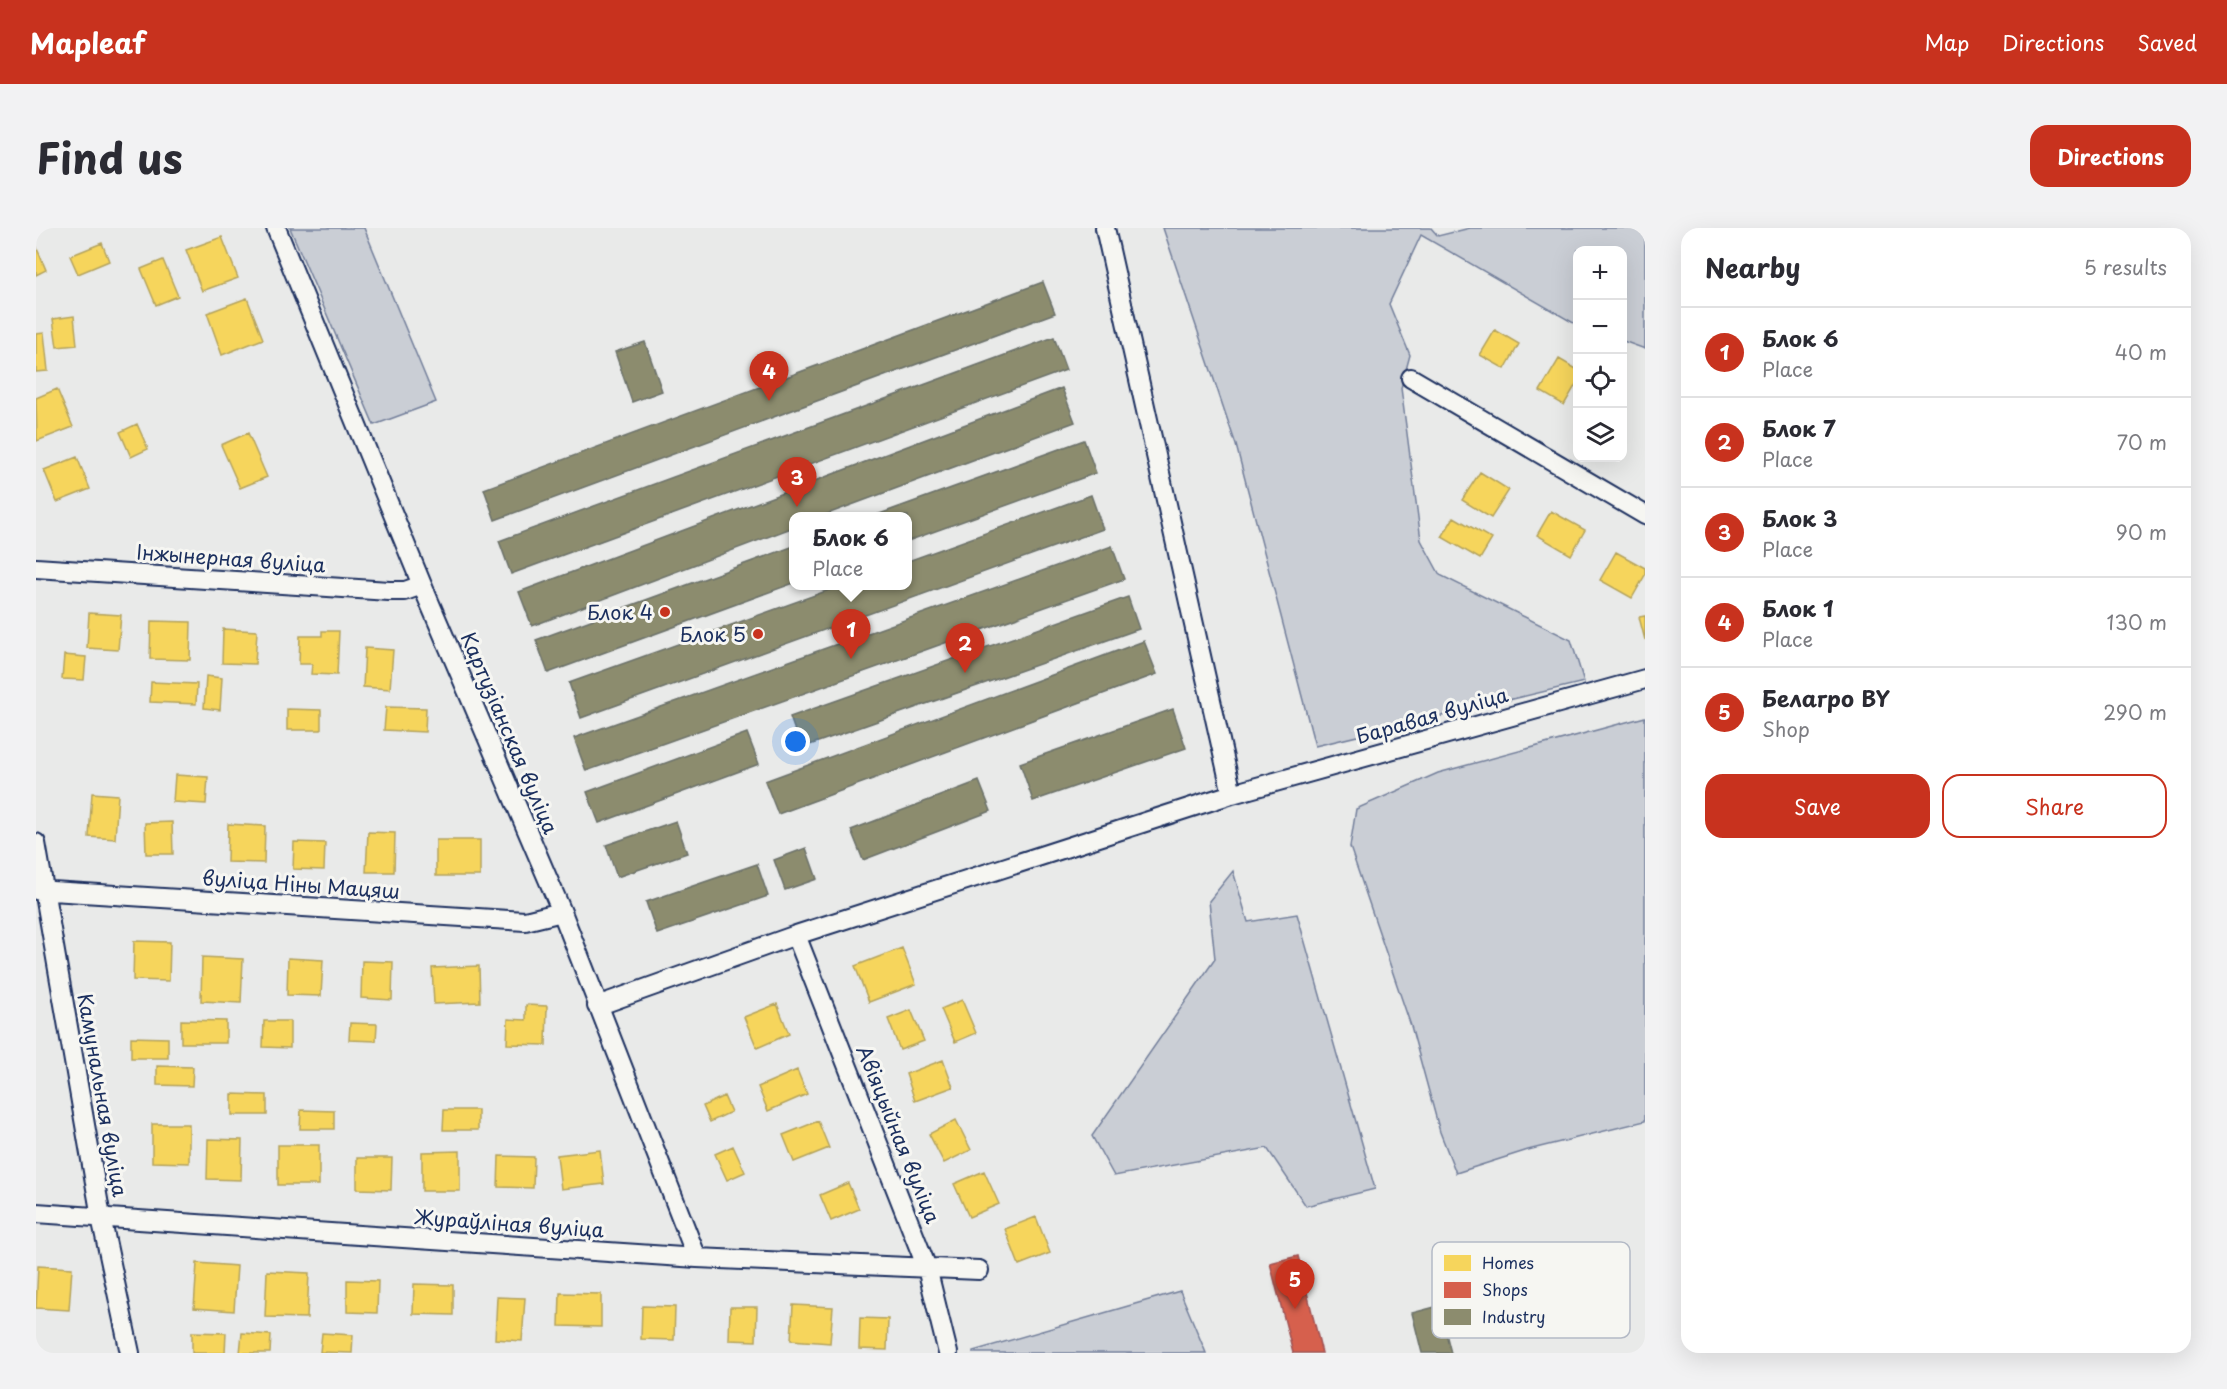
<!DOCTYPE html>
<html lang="en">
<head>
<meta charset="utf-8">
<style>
	:root { --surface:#fff; --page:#f2f2f3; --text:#2b2b33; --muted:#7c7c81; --line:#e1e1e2; --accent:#c8321e }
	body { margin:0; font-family:"Playpen Sans",sans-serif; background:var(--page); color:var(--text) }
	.controls { position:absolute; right:18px; top:18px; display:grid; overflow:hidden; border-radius:12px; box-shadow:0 6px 24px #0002 }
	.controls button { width:54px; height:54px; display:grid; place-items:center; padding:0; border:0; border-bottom:2px solid var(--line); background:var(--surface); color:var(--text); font:30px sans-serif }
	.you { position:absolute; left:760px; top:514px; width:21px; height:21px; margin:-15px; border:4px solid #fff; border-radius:50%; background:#1a73e8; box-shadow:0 0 0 9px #1a73e833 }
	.badge { display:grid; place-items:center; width:39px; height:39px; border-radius:50%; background:var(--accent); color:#fff; font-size:20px; font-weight:700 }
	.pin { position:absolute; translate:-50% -50px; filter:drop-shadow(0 2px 3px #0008) }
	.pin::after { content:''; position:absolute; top:32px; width:21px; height:18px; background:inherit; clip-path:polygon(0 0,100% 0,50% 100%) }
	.popup { position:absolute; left:753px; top:284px; width:123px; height:78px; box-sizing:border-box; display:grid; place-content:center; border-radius:12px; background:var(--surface); filter:drop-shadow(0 2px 4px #0005); font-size:20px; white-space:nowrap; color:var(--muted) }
	.popup b { font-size:22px; color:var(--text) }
	.popup::after { content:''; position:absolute; left:50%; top:100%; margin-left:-12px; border:12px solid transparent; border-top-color:var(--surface) }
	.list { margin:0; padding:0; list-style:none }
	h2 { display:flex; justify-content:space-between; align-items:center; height:78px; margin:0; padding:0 24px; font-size:26px }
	h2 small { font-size:20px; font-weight:400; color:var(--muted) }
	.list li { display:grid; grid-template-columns:39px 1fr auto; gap:18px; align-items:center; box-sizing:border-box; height:90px; padding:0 24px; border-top:2px solid var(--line) }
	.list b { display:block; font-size:22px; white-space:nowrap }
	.list p { margin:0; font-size:20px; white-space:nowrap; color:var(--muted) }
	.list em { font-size:20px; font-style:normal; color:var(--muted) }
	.actions { display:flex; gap:12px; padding:18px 24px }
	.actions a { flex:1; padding:14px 0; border:2px solid var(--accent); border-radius:18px; text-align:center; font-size:21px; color:var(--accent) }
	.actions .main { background:var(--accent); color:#fff }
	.icon { flex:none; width:33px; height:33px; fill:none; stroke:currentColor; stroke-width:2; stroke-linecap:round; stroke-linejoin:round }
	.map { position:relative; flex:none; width:1609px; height:1125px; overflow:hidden; border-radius:18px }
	header { display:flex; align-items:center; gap:36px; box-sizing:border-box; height:84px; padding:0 30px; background:var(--accent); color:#fff }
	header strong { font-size:28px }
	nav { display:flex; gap:33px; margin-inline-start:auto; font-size:21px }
	.intro { display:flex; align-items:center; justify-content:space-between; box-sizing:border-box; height:144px; padding:0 36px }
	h1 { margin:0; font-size:42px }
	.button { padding:15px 27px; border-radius:18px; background:var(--accent); color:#fff; font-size:21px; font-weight:700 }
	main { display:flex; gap:36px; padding:0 36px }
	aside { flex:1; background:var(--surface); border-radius:18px; box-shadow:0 6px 24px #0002 }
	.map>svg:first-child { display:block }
	.green { fill:#caced5; stroke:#727e9a; stroke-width:1.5 }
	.homes { fill:#f6d55c; stroke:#b4a35d; stroke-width:1.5 }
	.shops { fill:#d6604d; stroke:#9e5152; stroke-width:1.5 }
	.industry { fill:#8c8c6e; stroke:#6a7069; stroke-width:1.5 }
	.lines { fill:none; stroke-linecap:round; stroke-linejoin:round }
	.minor-casing { stroke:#1b2f5e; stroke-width:22 }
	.minor { stroke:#f6f6f2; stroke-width:18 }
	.poi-dot { fill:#c8321e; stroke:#f6f6f2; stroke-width:2 }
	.labels { text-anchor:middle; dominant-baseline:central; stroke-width:6; stroke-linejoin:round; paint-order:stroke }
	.street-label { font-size:20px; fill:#1b2f5e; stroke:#f6f6f2 }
	.poi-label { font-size:20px; fill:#1b2f5e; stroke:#f6f6f2; text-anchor:end }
	.key { fill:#f6f6f2; stroke:#b4bac6; stroke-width:1.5 }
	.key-label { font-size:16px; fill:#1b2f5e }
</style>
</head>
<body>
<header>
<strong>Mapleaf</strong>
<nav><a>Map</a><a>Directions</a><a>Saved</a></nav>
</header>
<div class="intro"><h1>Find us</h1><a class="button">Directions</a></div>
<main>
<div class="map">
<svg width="1609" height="1125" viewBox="0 0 1609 1125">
	<rect width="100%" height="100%" fill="#e9eae9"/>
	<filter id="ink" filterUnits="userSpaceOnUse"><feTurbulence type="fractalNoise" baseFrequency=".0167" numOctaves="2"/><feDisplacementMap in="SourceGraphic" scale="12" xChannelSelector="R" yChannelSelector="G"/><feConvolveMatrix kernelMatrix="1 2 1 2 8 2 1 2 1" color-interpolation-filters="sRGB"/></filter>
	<g filter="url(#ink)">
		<path class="green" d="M 254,0 L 328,0 L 400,174 L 338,197 Z
			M 1127,0 L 1395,0 L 1402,8 L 1434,0 L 1609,0 L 1609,121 L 1587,113 L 1586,22 L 1542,22 L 1541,97 L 1385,7 L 1353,76 L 1374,127 L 1365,160 L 1385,312 L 1404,347 L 1535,412 L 1548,454 L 1279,518 L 1200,217 Z
			M 1609,489 L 1609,893 L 1492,922 L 1420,945 L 1404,904 L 1375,798 L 1314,619 L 1320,581 L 1402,545 Z
			M 1197,643 L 1212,694 L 1261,686 L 1339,961 L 1270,978 L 1231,920 L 1078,948 L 1056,908 L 1179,731 L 1173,673 Z
			M 1144,1063 L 1170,1125 L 937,1125 L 937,1123 Z"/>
		<path class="homes" d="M 186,9 L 202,50 L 166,63 L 150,22 Z
			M 66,15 L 73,33 L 42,46 L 34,28 Z
			M 0,18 L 10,42 L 0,47 Z
			M 127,32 L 142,68 L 120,77 L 105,41 Z
			M 211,70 L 227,111 L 186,127 L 171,85 Z
			M 38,88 L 41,117 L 21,119 L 17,91 Z
			M 1459,102 L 1483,116 L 1469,141 L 1444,127 Z
			M 8,105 L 12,143 L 0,144 L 0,106 Z
			M 1523,131 L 1542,142 L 1542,153 L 1528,177 L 1504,163 Z
			M 21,161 L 37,199 L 1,213 L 0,170 Z
			M 101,196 L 112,221 L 95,229 L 84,204 Z
			M 212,205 L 231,249 L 204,260 L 185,217 Z
			M 41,229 L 54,261 L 21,274 L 8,242 Z
			M 1444,244 L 1473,262 L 1455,290 L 1426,272 Z
			M 1515,283 L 1549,302 L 1535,327 L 1501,307 Z
			M 1418,289 L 1456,311 L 1444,331 L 1406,309 Z
			M 1580,324 L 1609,340 L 1609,347 L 1596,370 L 1564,352 Z
			M 53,385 L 85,387 L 82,422 L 51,420 Z
			M 1609,388 L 1609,412 L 1603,389 Z
			M 115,393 L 155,394 L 154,432 L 114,431 Z
			M 187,401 L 221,403 L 219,436 L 186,435 Z
			M 286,403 L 303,403 L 301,447 L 275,446 L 276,436 L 263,436 L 264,408 L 286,408 Z
			M 329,420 L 357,422 L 354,461 L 327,459 Z
			M 28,427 L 50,429 L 48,452 L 26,451 Z
			M 170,448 L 186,450 L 184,482 L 168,480 Z
			M 115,454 L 161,456 L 160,476 L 114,474 Z
			M 350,479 L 390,480 L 389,504 L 348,502 Z
			M 251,481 L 285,482 L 285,502 L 251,502 Z
			M 139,547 L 172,549 L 170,576 L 137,574 Z
			M 56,565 L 82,567 L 79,611 L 53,609 Z
			M 136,594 L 137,626 L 110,626 L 109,595 Z
			M 192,596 L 229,598 L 228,635 L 191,634 Z
			M 332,604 L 359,605 L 358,644 L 330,644 Z
			M 400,612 L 444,612 L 444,648 L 400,648 Z
			M 258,614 L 289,615 L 288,642 L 257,641 Z
			M 98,713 L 134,714 L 133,753 L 97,752 Z
			M 866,720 L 880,756 L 833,774 L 819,738 Z
			M 166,729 L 207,731 L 205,775 L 165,773 Z
			M 252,730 L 287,732 L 285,768 L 251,767 Z
			M 326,733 L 357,734 L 356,772 L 325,770 Z
			M 443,738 L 444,774 L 398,776 L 396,740 Z
			M 926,772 L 940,805 L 919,814 L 905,781 Z
			M 741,776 L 753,806 L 721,820 L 708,789 Z
			M 490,777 L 511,778 L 510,817 L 471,816 L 472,791 L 490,792 Z
			M 875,782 L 888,813 L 864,822 L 852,791 Z
			M 145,792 L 190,793 L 190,815 L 145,815 Z
			M 228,793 L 254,793 L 254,820 L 227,819 Z
			M 314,795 L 341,796 L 340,813 L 313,812 Z
			M 95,809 L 132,810 L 132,830 L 95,830 Z
			M 907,832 L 917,859 L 879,873 L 870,846 Z
			M 121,838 L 157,839 L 156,858 L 121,857 Z
			M 761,842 L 771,866 L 732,883 L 722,859 Z
			M 196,866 L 231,867 L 231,887 L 196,887 Z
			M 688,868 L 695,884 L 674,894 L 667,878 Z
			M 265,882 L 298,883 L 298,901 L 264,901 Z
			M 408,882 L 442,882 L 442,902 L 407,902 Z
			M 920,892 L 935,922 L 908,935 L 893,906 Z
			M 782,893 L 793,920 L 758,934 L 747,907 Z
			M 116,896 L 153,896 L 153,935 L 116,934 Z
			M 172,911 L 206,912 L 205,952 L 171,951 Z
			M 242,917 L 283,917 L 283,957 L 242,957 Z
			M 697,918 L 709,944 L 691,952 L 679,926 Z
			M 564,922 L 568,956 L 525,961 L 521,927 Z
			M 424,923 L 424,963 L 386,963 L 386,924 Z
			M 463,928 L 498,929 L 497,960 L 462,959 Z
			M 321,930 L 356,930 L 355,962 L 321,961 Z
			M 948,943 L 963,976 L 933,989 L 918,956 Z
			M 812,955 L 823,981 L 795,993 L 784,967 Z
			M 1000,989 L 1014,1025 L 983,1037 L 969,1001 Z
			M 161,1035 L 201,1038 L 198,1083 L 158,1080 Z
			M 2,1038 L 36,1040 L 33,1082 L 0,1080 Z
			M 231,1043 L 273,1045 L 271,1090 L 229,1089 Z
			M 311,1052 L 342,1053 L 341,1085 L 311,1084 Z
			M 378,1056 L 417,1057 L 417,1087 L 377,1086 Z
			M 524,1065 L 565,1066 L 565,1099 L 523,1098 Z
			M 461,1069 L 489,1070 L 486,1113 L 459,1111 Z
			M 757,1077 L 797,1079 L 794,1115 L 755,1112 Z
			M 606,1078 L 639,1079 L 638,1112 L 605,1111 Z
			M 694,1079 L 721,1079 L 720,1113 L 693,1112 Z
			M 824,1090 L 852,1091 L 851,1122 L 823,1121 Z
			M 156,1104 L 190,1105 L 189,1125 L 156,1125 Z
			M 206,1105 L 235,1107 L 234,1125 L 204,1125 Z
			M 286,1105 L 317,1107 L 316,1125 L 284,1124 Z"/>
		<path class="shops" d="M 1262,1028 L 1286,1125 L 1257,1125 L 1234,1035 Z"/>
		<path class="industry" d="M 1007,54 L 1019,85 L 459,292 L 448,261 Z
			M 1018,109 L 1030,142 L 475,346 L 463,313 Z
			M 609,114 L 626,163 L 596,174 L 579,124 Z
			M 1026,160 L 1039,194 L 786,288 L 758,288 L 758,299 L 496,398 L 483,364 Z
			M 1048,212 L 1060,245 L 872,313 L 872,288 L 838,288 Z
			M 1055,267 L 1067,301 L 545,490 L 533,455 L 804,358 L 872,358 L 872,333 Z
			M 758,318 L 758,355 L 512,445 L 500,412 Z
			M 1076,318 L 1088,351 L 550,543 L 538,510 Z
			M 1092,369 L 1103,401 L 765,520 L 754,489 Z
			M 1108,413 L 1121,446 L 742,586 L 729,553 Z
			M 1137,481 L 1150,520 L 997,573 L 984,535 Z
			M 711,505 L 723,536 L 563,595 L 551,564 Z
			M 943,553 L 955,583 L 827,632 L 815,602 Z
			M 640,593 L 651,625 L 581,649 L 570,617 Z
			M 770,620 L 781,651 L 749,662 L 738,632 Z
			M 721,636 L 732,668 L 621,706 L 610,674 Z
			M 1403,1078 L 1415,1125 L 1386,1125 L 1376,1085 Z"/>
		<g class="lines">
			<g class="minor-casing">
				<path id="minor" d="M 240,0 L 386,357 L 526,684 L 661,1030
					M 1069,0 L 1196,566
					M 1375,150 L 1609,287
					M 0,340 L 353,363 L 369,363 L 386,357
					M 0,615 L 65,989 L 94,1125
					M 0,662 L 489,693 L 526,684
					M 760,707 L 891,1040 L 912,1125
					M 561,778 L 760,707 L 1196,566 L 1609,451
					M 0,985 L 661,1030 L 943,1042"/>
			</g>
			<use href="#minor" class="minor"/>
		</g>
	</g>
	<g class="poi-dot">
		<circle cx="629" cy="384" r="6"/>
		<circle cx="722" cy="406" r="6"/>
	</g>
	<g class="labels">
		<g class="street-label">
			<text transform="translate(195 330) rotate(4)">Інжынерная вуліца</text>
			<text transform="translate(1396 487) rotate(-16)">Баравая вуліца</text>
			<text transform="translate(474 505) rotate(67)">Картузіанская вуліца</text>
			<text transform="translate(265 656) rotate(4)">вуліца Ніны Мацяш</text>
			<text transform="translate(67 867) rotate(80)">Камунальная вуліца</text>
			<text transform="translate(863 906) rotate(68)">Авіяцыйная вуліца</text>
			<text transform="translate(473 995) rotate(4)">Жураўліная вуліца</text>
		</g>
		<g class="poi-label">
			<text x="617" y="384">Блок 4</text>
			<text x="710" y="406">Блок 5</text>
		</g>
	</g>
	<rect x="1396" y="1014" width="198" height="96" rx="9" class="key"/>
	<rect x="1408" y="1027" width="27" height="16" fill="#f6d55c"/>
	<rect x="1408" y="1054" width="27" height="16" fill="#d6604d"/>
	<rect x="1408" y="1081" width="27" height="16" fill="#8c8c6e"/>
	<g class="key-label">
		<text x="1446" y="1041">Homes</text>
		<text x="1446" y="1068">Shops</text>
		<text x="1446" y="1095">Industry</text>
	</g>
</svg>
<div class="controls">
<button>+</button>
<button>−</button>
<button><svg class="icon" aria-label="locate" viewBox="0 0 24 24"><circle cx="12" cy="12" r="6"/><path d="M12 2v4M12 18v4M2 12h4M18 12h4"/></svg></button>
<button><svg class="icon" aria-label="layers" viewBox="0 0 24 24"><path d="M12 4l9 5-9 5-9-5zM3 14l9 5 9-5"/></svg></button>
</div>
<div class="you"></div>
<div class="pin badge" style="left:815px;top:431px">1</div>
<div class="popup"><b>Блок 6</b>Place</div>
<div class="pin badge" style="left:929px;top:445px">2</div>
<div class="pin badge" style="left:761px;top:279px">3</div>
<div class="pin badge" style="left:733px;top:173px">4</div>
<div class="pin badge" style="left:1259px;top:1081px">5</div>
</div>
<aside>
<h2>Nearby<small>5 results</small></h2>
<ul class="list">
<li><span class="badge">1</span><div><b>Блок 6</b><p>Place</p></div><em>40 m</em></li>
<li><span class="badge">2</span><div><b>Блок 7</b><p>Place</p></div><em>70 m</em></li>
<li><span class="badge">3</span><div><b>Блок 3</b><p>Place</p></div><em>90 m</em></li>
<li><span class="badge">4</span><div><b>Блок 1</b><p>Place</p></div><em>130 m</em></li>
<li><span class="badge">5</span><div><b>Белагро BY</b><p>Shop</p></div><em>290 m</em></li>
</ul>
<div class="actions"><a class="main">Save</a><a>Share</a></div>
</aside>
</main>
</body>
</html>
